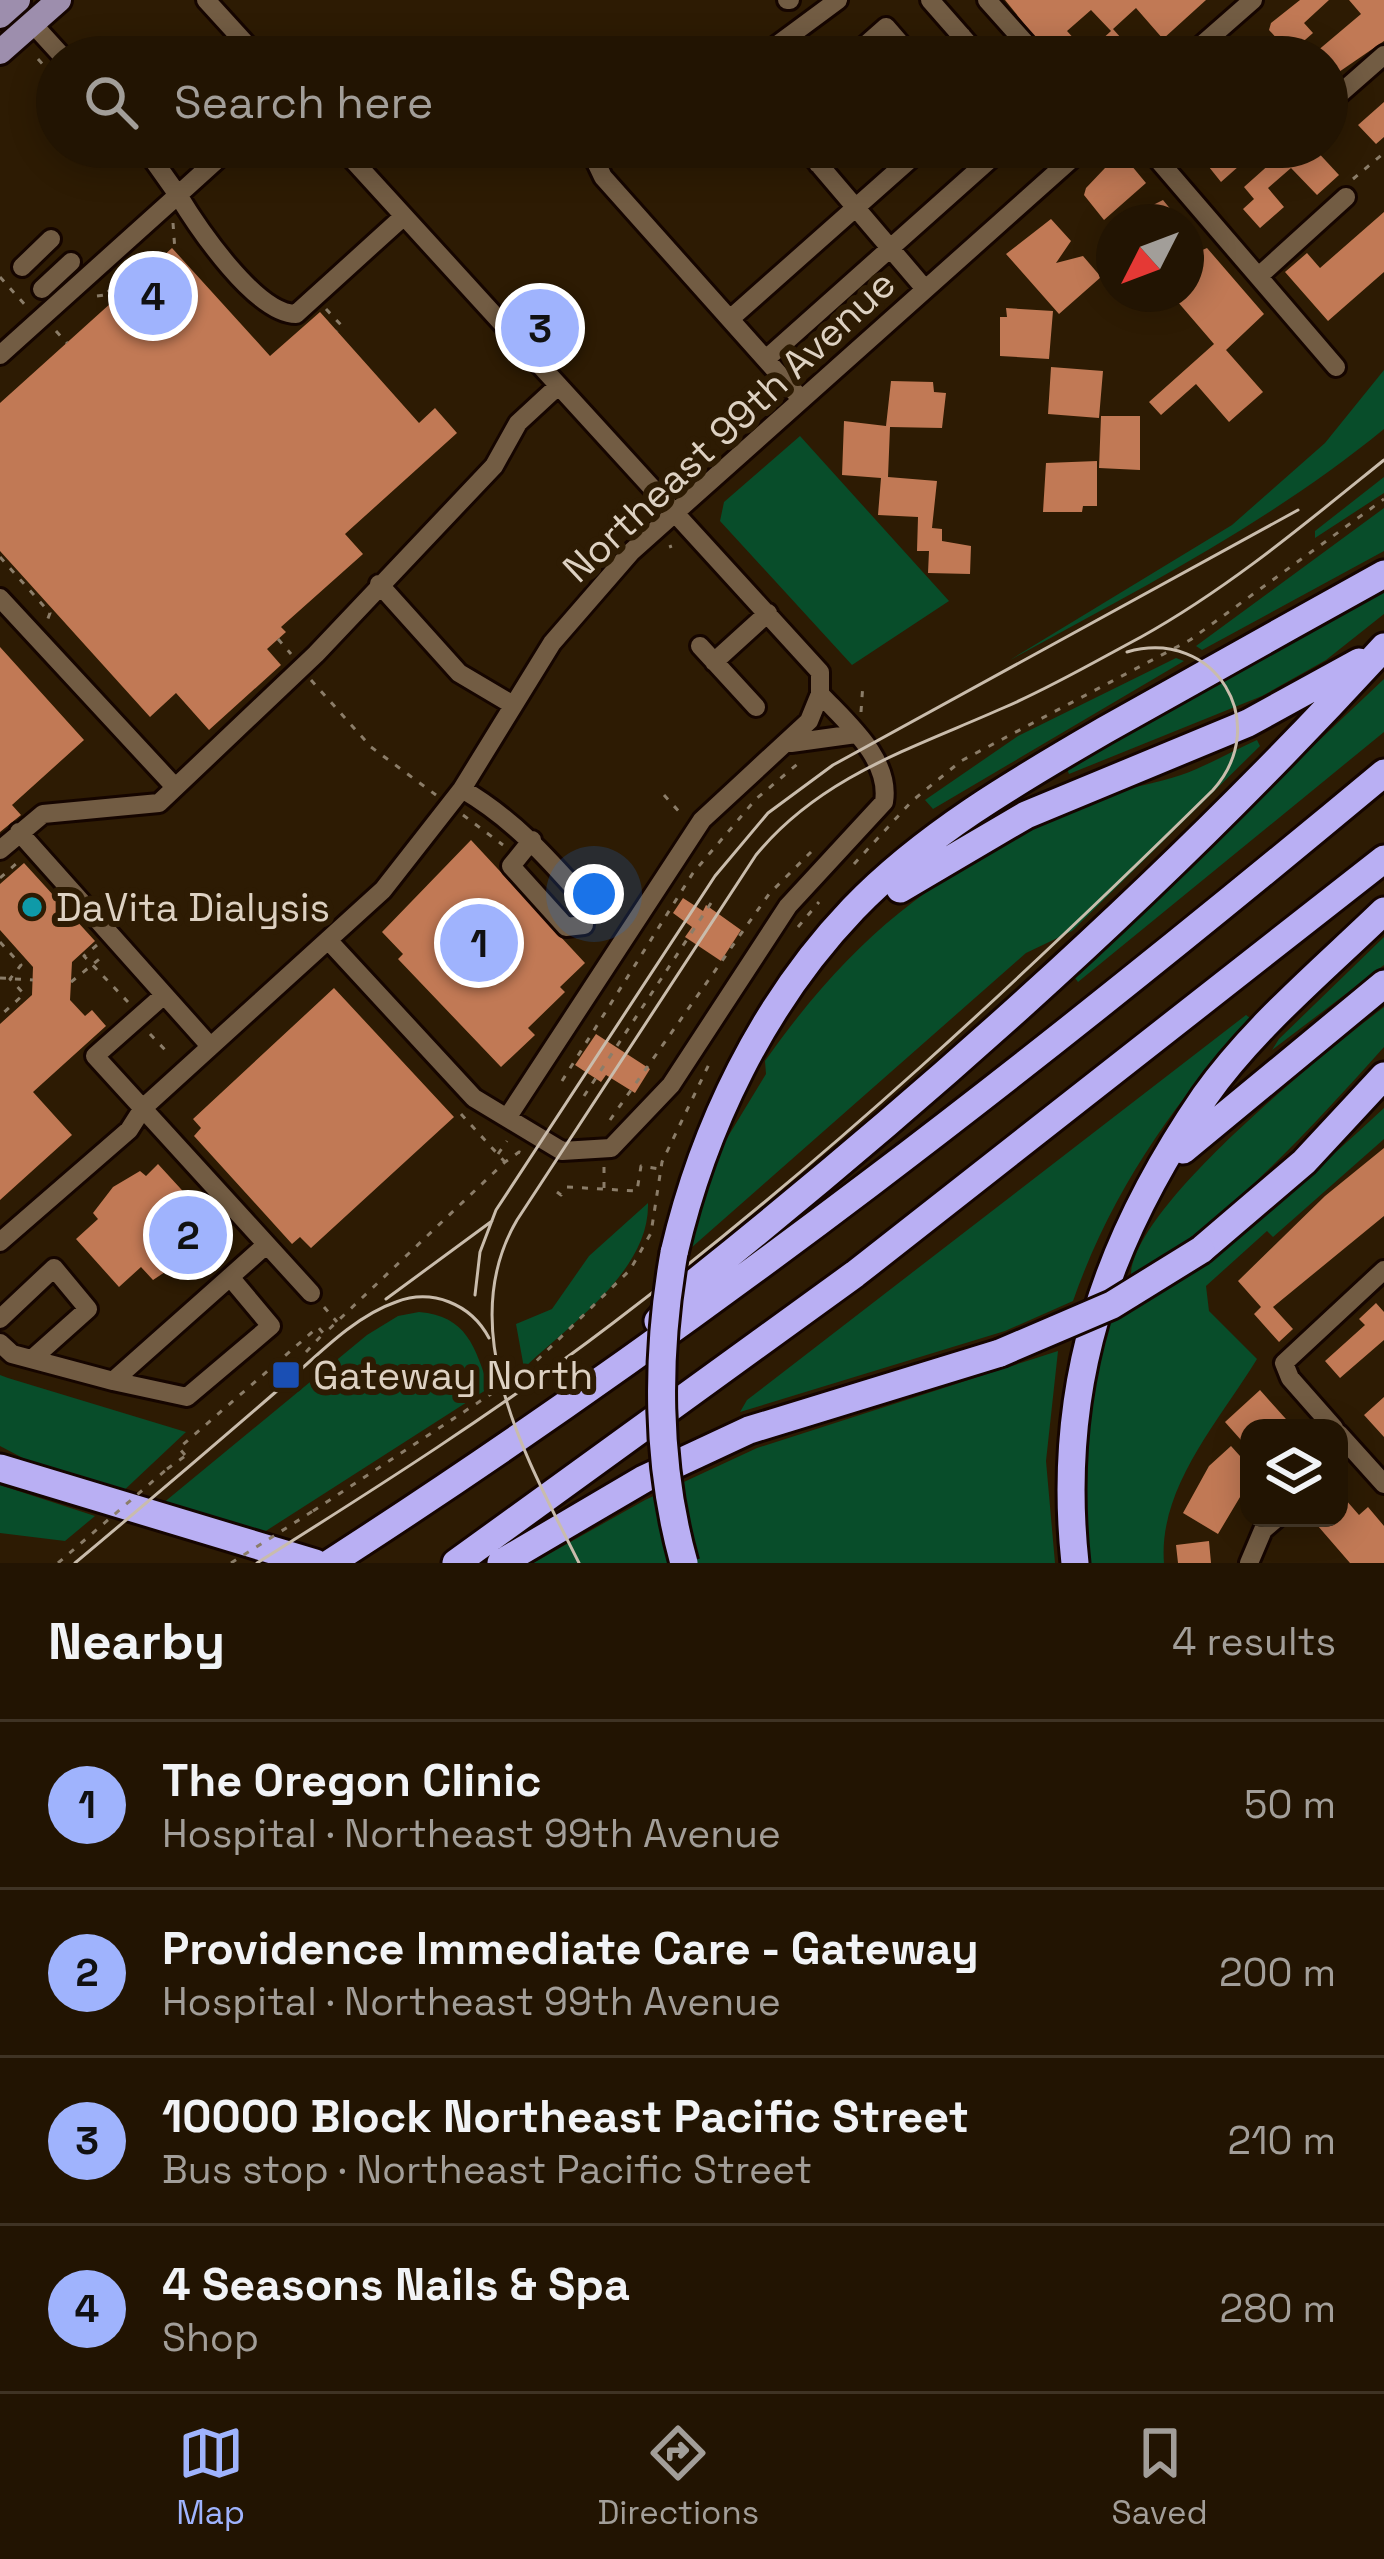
<!DOCTYPE html>
<html lang="en">
<head>
<meta charset="utf-8">
<style>
	:root { --surface:#221402; --page:#2e2111; --text:#f1f3f6; --muted:#a29e99; --line:#3f3324; --accent:#9fb3fd }
	body { margin:0; font-family:"Space Grotesk",sans-serif; background:var(--page); color:var(--text) }
	.controls { position:absolute; right:36px; bottom:36px; display:grid; overflow:hidden; border-radius:24px; box-shadow:0 6px 30px #0003 }
	.controls button { width:108px; height:108px; display:grid; place-items:center; padding:0; border:0; border-bottom:3px solid var(--line); background:var(--surface); color:var(--text); font:60px sans-serif }
	.compass { position:absolute; left:1096px; top:204px; width:108px; height:108px; border-radius:50%; background:var(--surface); box-shadow:0 6px 30px #0003; rotate:228deg }
	.you { position:absolute; left:594px; top:894px; width:42px; height:42px; margin:-30px; border:9px solid #fff; border-radius:50%; background:#1a73e8; box-shadow:0 0 0 18px #1a73e833 }
	.badge { display:grid; place-items:center; width:78px; height:78px; border-radius:50%; background:var(--accent); color:#111; font-size:39px; font-weight:700 }
	.pin { position:absolute; translate:-50% -50%; border:6px solid #fff; box-shadow:0 3px 12px #0006 }
	.list { margin:0; padding:0; list-style:none }
	h2 { display:flex; justify-content:space-between; align-items:center; height:156px; margin:0; padding:0 48px; font-size:51px }
	h2 small { font-size:39px; font-weight:400; color:var(--muted) }
	.list li { display:grid; grid-template-columns:78px 1fr auto; gap:36px; align-items:center; box-sizing:border-box; height:168px; padding:0 48px; border-top:3px solid var(--line) }
	.list b { display:block; font-size:45px; white-space:nowrap }
	.list p { margin:0; font-size:39px; white-space:nowrap; color:var(--muted) }
	.list em { font-size:39px; font-style:normal; color:var(--muted) }
	.icon { flex:none; width:66px; height:66px; fill:none; stroke:currentColor; stroke-width:2; stroke-linecap:round; stroke-linejoin:round }
	.map { position:relative; flex:none; width:1384px; height:1563px; overflow:hidden }
	.search { position:absolute; background:var(--surface); box-shadow:0 6px 30px #0003; left:36px; right:36px; top:36px; height:132px; display:flex; align-items:center; gap:30px; box-sizing:border-box; padding:0 42px; border-radius:66px; color:var(--muted); font-size:45px }
	.sheet { height:828px; background:var(--surface) }
	nav { display:flex; justify-content:space-around; align-items:center; box-sizing:border-box; height:168px; border-top:3px solid var(--line); background:var(--surface); font-size:33px; color:var(--muted) }
	nav a { display:grid; justify-items:center; gap:6px }
	nav .on { color:var(--accent) }
	.map>svg:first-child { display:block }
	.green { fill:#084d2a }
	.building { fill:#c17955; fill-rule:evenodd }
	.lines { fill:none; stroke-linecap:round; stroke-linejoin:round }
	.minor-casing { stroke:#150500; stroke-width:24 }
	.major-casing { stroke:#150500; stroke-width:30 }
	.highway-casing { stroke:#150500; stroke-width:33 }
	.path { stroke:#8b7d69; stroke-width:3; stroke-dasharray:6 9; stroke-linecap:butt }
	.minor { stroke:#725c43; stroke-width:18 }
	.major { stroke:#9d8ead; stroke-width:24 }
	.highway { stroke:#b9aff3; stroke-width:27 }
	.tram { stroke:#c9bcac; stroke-width:3 }
	.highway-bridge-casing { stroke:#150500; stroke-width:33; stroke-linecap:butt }
	.path-bridge { stroke:#8b7d69; stroke-width:3; stroke-dasharray:6 9; stroke-linecap:butt }
	.highway-bridge { stroke:#b9aff3; stroke-width:27 }
	.culture-dot { fill:#0f9aa8; stroke:#2d1b03; stroke-width:4.5 }
	.transit-dot { fill:#1a4fb4; stroke:#2d1b03; stroke-width:4.5 }
	.labels { text-anchor:middle; dominant-baseline:central; stroke-width:12; stroke-linejoin:round; paint-order:stroke }
	.street-label { font-size:39px; fill:#ddd1c2; stroke:#2d1b03 }
	.poi-label { font-size:39px; fill:#ddd1c2; stroke:#2d1b03; text-anchor:start }
</style>
</head>
<body>
<div class="map">
<svg width="1384" height="1563" viewBox="0 0 1384 1563">
	<rect width="100%" height="100%" fill="#2d1b03"/>
	<path class="green" d="M 1384,370 L 1384,429 C 1269,523 1140,589 1010,660 L 1232,525 L 1325,443 Z
		M 800,436 L 949,601 L 852,665 L 720,521 L 724,502 Z
		M 1384,477 L 1384,493 L 1315,538 L 1315,531 Z
		M 1384,508 L 1384,551 L 1202,650 L 1196,646 Z
		M 1384,591 L 1384,614 L 1326,660 L 1262,696 L 1069,774 L 1067,769 Z
		M 1176,658 L 1184,661 L 933,809 L 925,800 L 1018,736 Z
		M 1384,679 L 1384,732 L 1078,982 L 1072,974 Z
		M 1257,740 L 1260,746 L 1072,931 L 1026,953 L 691,1248 L 687,1244 L 724,1143 L 766,1074 L 765,1061 C 863,922 954,859 1110,795 C 1133,786 1158,783 1181,775 C 1207,766 1232,751 1257,740 Z
		M 1384,937 L 1384,965 L 1272,1050 L 1279,1039 Z
		M 1384,1007 L 1384,1047 C 1307,1133 1229,1218 1131,1280 C 1124,1212 1329,1049 1384,1007 Z
		M 1246,1015 L 1250,1018 C 1173,1105 1112,1190 1073,1301 L 1005,1331 L 740,1412 L 747,1400 Z
		M 1384,1108 L 1384,1139 L 1273,1237 L 1267,1231 L 1206,1286 L 1209,1311 L 1257,1359 C 1219,1421 1158,1488 1164,1563 L 1087,1563 L 1082,1475 L 1101,1324 C 1207,1267 1296,1190 1384,1108 Z
		M 648,1203 C 650,1271 569,1325 524,1368 L 516,1324 L 552,1309 L 589,1256 Z
		M 419,1312 C 467,1316 475,1347 489,1388 L 258,1536 L 162,1504 L 367,1335 L 398,1316 Z
		M 1058,1351 L 1046,1461 L 1055,1563 L 533,1563 L 645,1500 L 757,1448 Z
		M 0,1375 L 8,1378 L 186,1432 L 119,1495 L 40,1467 L 0,1446 Z
		M 0,1485 L 95,1516 L 65,1541 L 0,1533 Z"/>
	<path class="building" d="M 1005,0 L 1206,0 L 1163,39 L 1136,8 L 1113,29 L 1138,57 L 1051,57 ZM 1091,10 L 1111,31 L 1087,53 L 1067,31 Z
		M 1300,0 L 1329,0 L 1304,23 L 1313,33 L 1290,53 L 1269,30 L 1271,23 Z
		M 1349,0 L 1384,0 L 1384,41 L 1336,74 L 1327,57 L 1316,52 L 1361,14 Z
		M 1384,102 L 1384,137 L 1376,144 L 1358,125 Z
		M 1193,147 L 1222,147 L 1239,166 L 1221,182 Z
		M 1273,147 L 1313,147 L 1339,175 L 1317,195 L 1291,168 L 1268,188 L 1284,207 L 1260,228 L 1243,209 L 1254,199 L 1244,187 L 1280,155 Z
		M 1126,159 L 1146,183 L 1104,220 L 1084,195 L 1086,188 L 1105,168 Z
		M 1163,200 L 1181,222 L 1119,222 Z
		M 1384,212 L 1384,272 L 1328,321 L 1285,272 L 1307,253 L 1320,268 Z
		M 1051,219 L 1071,241 L 1056,263 L 1083,256 L 1101,277 L 1059,314 L 1006,254 Z
		M 172,248 L 270,356 L 320,312 L 419,423 L 435,408 L 457,433 L 345,534 L 363,554 L 281,627 L 286,632 L 267,649 L 281,665 L 209,730 L 176,693 L 150,717 L 0,551 L 0,403 Z
		M 1207,248 L 1264,314 L 1226,350 L 1263,392 L 1229,422 L 1196,384 L 1161,415 L 1149,402 L 1214,344 L 1171,294 L 1186,294 L 1186,257 Z
		M 1006,308 L 1053,311 L 1049,359 L 1000,356 L 1000,317 L 1007,317 Z
		M 1051,367 L 1103,371 L 1099,418 L 1048,414 Z
		M 891,381 L 933,382 L 934,392 L 946,393 L 942,428 L 890,427 L 888,477 L 937,481 L 932,528 L 942,529 L 942,541 L 971,546 L 970,574 L 928,573 L 929,551 L 917,551 L 918,517 L 878,515 L 881,478 L 842,475 L 844,421 L 886,426 Z
		M 1101,416 L 1140,416 L 1140,470 L 1099,468 Z
		M 1097,461 L 1097,506 L 1083,506 L 1082,512 L 1043,512 L 1046,463 Z
		M 0,647 L 84,740 L 12,805 L 21,815 L 0,832 Z
		M 471,840 L 585,963 L 560,987 L 565,992 L 528,1028 L 535,1035 L 501,1067 L 398,959 L 403,954 L 382,932 Z
		M 24,863 L 95,941 L 72,962 L 70,1000 L 85,1016 L 92,1010 L 106,1026 L 33,1092 L 72,1135 L 0,1200 L 0,1024 L 32,995 L 33,967 L 0,930 L 0,884 Z
		M 683,898 L 703,911 L 706,905 L 741,930 L 721,961 L 685,937 L 692,927 L 673,913 Z
		M 334,988 L 454,1117 L 311,1248 L 300,1237 L 292,1244 L 194,1136 L 201,1128 L 193,1119 Z
		M 596,1034 L 650,1069 L 635,1093 L 606,1075 L 601,1082 L 575,1065 Z
		M 1384,1148 L 1384,1216 L 1273,1307 L 1293,1329 L 1279,1342 L 1254,1314 L 1261,1307 L 1238,1281 L 1325,1196 Z
		M 158,1164 L 202,1212 L 194,1219 L 211,1238 L 200,1249 L 193,1242 L 180,1262 L 153,1280 L 141,1267 L 119,1287 L 76,1239 L 98,1219 L 93,1213 L 113,1187 L 140,1171 L 146,1176 Z
		M 1376,1303 L 1384,1312 L 1384,1340 L 1340,1378 L 1325,1361 L 1365,1325 L 1359,1319 Z
		M 1260,1390 L 1294,1428 L 1249,1428 L 1249,1449 L 1225,1422 Z
		M 1384,1397 L 1384,1437 L 1364,1415 Z
		M 1231,1446 L 1249,1466 L 1249,1482 L 1218,1534 L 1183,1513 L 1209,1466 Z
		M 1339,1492 L 1359,1515 L 1368,1507 L 1384,1526 L 1384,1563 L 1350,1563 L 1311,1518 L 1339,1518 Z
		M 1209,1541 L 1211,1563 L 1178,1563 L 1176,1545 Z"/>
	<g class="lines">
		<g class="minor-casing">
			<path id="minor" d="M 206,0 L 258,57
				M 787,0 L 790,0
				M 930,0 L 980,57
				M 987,0 L 1038,57
				M 32,23 L 63,57
				M 761,57 L 838,0
				M 852,57 L 886,27 L 912,57
				M 939,57 L 962,36
				M 1188,57 L 1253,0
				M 1327,105 L 1384,55
				M 231,147 L 178,195 C 198,228 256,314 296,314 L 404,216
				M 341,147 L 820,672 L 820,694 L 809,721 L 702,820 L 509,1115
				M 606,147 L 594,158 L 603,177 L 801,399
				M 804,147 L 925,289
				M 1147,147 L 1336,367
				M 818,164 L 837,147
				M 22,267 L 51,239
				M 1259,276 L 1346,197
				M 42,289 L 71,262
				M 730,319 L 924,147
				M 0,355 L 178,195 L 144,147
				M 766,359 L 997,153 L 992,147
				M 379,584 L 459,673 L 513,705
				M 0,598 L 175,787
				M 700,646 L 756,707
				M 714,662 L 768,613
				M 791,743 L 856,734
				M 462,789 C 512,818 546,856 584,899 L 584,925 L 566,927 L 511,866 L 532,840
				M 19,832 L 210,1046
				M 0,850 L 43,814 L 159,803 L 316,654 L 494,466 L 518,423 L 558,386
				M 328,940 L 474,1098 L 562,1151 L 611,1148 L 671,1085 L 788,906 L 884,802 C 891,759 846,722 820,694
				M 164,995 L 95,1056 L 311,1293
				M 0,1242 L 129,1130 L 143,1108 L 383,890 L 462,789 L 552,643 L 631,552 L 1085,147
				M 230,1277 L 271,1326 L 187,1397 L 113,1381 L 266,1245
				M 0,1319 L 54,1268 L 88,1309 L 32,1359
				M 0,1343 L 12,1354 L 113,1381
				M 1334,1428 L 1290,1378 L 1284,1363 L 1384,1270
				M 1339,1434 L 1384,1484
				M 1249,1563 L 1263,1530 L 1277,1518"/>
		</g>
		<g class="major-casing">
			<path id="major" d="M 0,16 L 18,0
				M 0,52 L 59,0"/>
		</g>
		<g class="highway-casing">
			<path id="highway" d="M 900,889 L 1026,815 L 1248,723 L 1359,662
				M 1183,1150 L 1384,984
				M 1201,1250 L 1304,1162 L 1384,1076
				M 674,1253 C 703,1128 763,1003 853,909 C 924,835 1017,781 1105,730 C 1198,677 1291,626 1384,574
				M 658,1321 L 684,1291 C 931,1094 1170,881 1384,647
				M 0,1468 L 315,1563
				M 330,1563 C 698,1326 1048,1053 1384,773
				M 456,1563 L 855,1274 L 1384,859
				M 501,1563 L 644,1479 L 749,1430 L 1000,1353
				M 1075,1563 C 1056,1386 1105,1242 1205,1096 C 1253,1028 1324,969 1384,911"/>
		</g>
		<path class="path" d="M 38,59 L 57,80
			M 118,147 L 127,156
			M 1353,179 L 1384,153
			M 173,223 L 175,251
			M 0,277 L 26,306
			M 97,296 L 112,294 L 105,287
			M 326,309 L 342,326 L 337,331
			M 56,331 L 67,343
			M 562,355 L 564,353
			M 676,481 L 677,479
			M 639,511 L 642,512
			M 670,545 L 671,548
			M 0,557 L 50,613 L 46,624
			M 278,639 L 291,654
			M 311,680 L 371,747 L 436,795
			M 861,712 L 863,683
			M 664,795 L 683,816
			M 463,815 L 503,845
			M 854,864 L 912,801 L 961,761 L 1190,640 L 1384,499
			M 0,878 L 18,862
			M 798,927 L 819,902
			M 0,942 L 21,965 L 10,979 L 24,994 L 0,1016
			M 97,945 L 84,956 L 128,1002
			M 0,978 L 33,980
			M 71,982 L 103,956
			M 150,1034 L 170,1055
			M 562,1081 L 693,873 L 756,799 L 801,761
			M 584,1096 L 713,900
			M 461,1114 L 504,1161
			M 610,1120 L 769,894 L 811,852
			M 498,1154 L 507,1141
			M 604,1188 L 604,1167
			M 557,1192 L 561,1195 L 567,1187 L 637,1191 L 641,1166 L 660,1169
			M 324,1307 L 337,1322
			M 306,1352 L 321,1336
			M 185,1455 L 179,1448 L 318,1327 L 324,1334 L 505,1162 L 519,1152 L 524,1154
			M 167,1469 L 188,1454
			M 313,1511 L 526,1371 L 630,1270 L 651,1233 L 662,1162 L 711,1060"/>
		<use href="#minor" class="minor"/>
		<use href="#major" class="major"/>
		<use href="#highway" class="highway"/>
		<path class="tram" d="M 475,1295 L 480,1252 L 496,1210 L 715,876 L 768,813 L 833,765 L 1298,510
			M 386,1299 L 492,1221
			M 75,1563 C 143,1506 211,1448 278,1390 C 313,1360 352,1317 396,1302 C 432,1288 471,1304 489,1338
			M 257,1563 C 378,1487 499,1410 613,1323 C 826,1161 1022,978 1213,790 C 1273,723 1215,627 1127,652
			M 579,1563 C 528,1461 452,1330 517,1220 L 756,855 C 821,776 913,748 1003,708 C 1050,688 1096,661 1141,637 C 1229,588 1306,523 1384,460"/>
		<g class="highway-bridge-casing">
			<path id="highway-bridge" d="M 674,1253 C 656,1355 656,1463 684,1563
				M 1000,1353 L 1112,1305 L 1201,1250"/>
		</g>
		<path class="path-bridge" d="M 58,1563 L 167,1469
			M 231,1563 L 313,1511"/>
		<use href="#highway-bridge" class="highway-bridge"/>
	</g>
	<circle class="culture-dot" cx="32" cy="907" r="12"/>
	<rect class="transit-dot" x="271" y="1360" width="30" height="30" rx="6"/>
	<g class="labels">
		<g class="street-label">
			<text transform="translate(729 426) rotate(-43)">Northeast 99th Avenue</text>
		</g>
		<g class="poi-label">
			<text x="56" y="907">DaVita Dialysis</text>
			<text x="313" y="1375">Gateway North</text>
		</g>
	</g>
</svg>
<div class="controls">
<button><svg class="icon" aria-label="layers" viewBox="0 0 24 24"><path d="M12 4l9 5-9 5-9-5zM3 14l9 5 9-5"/></svg></button>
</div>
<svg class="compass" viewBox="-18 -18 36 36"><path d="M0-13l5 13h-10z" fill="#e53935"/><path d="M0 13l5-13h-10z" fill="#a29e99"/></svg>
<div class="you"></div>
<div class="pin badge" style="left:479px;top:943px">1</div>
<div class="pin badge" style="left:188px;top:1235px">2</div>
<div class="pin badge" style="left:540px;top:328px">3</div>
<div class="pin badge" style="left:153px;top:296px">4</div>
<div class="search"><svg class="icon" aria-label="search" viewBox="0 0 24 24"><circle cx="10" cy="10" r="6"/><path d="M15 15l6 6"/></svg>Search here</div>
</div>
<section class="sheet">
<h2>Nearby<small>4 results</small></h2>
<ul class="list">
<li><span class="badge">1</span><div><b>The Oregon Clinic</b><p>Hospital · Northeast 99th Avenue</p></div><em>50 m</em></li>
<li><span class="badge">2</span><div><b>Providence Immediate Care - Gateway</b><p>Hospital · Northeast 99th Avenue</p></div><em>200 m</em></li>
<li><span class="badge">3</span><div><b>10000 Block Northeast Pacific Street</b><p>Bus stop · Northeast Pacific Street</p></div><em>210 m</em></li>
<li><span class="badge">4</span><div><b>4 Seasons Nails &amp; Spa</b><p>Shop</p></div><em>280 m</em></li>
</ul>
</section>
<nav>
<a class="on"><svg class="icon" aria-label="map" viewBox="0 0 24 24"><path d="M3 6l6-2 6 2 6-2v14l-6 2-6-2-6 2zM9 4v14M15 6v14"/></svg>Map</a>
<a><svg class="icon" aria-label="directions" viewBox="0 0 24 24"><path d="M12 3l9 9-9 9-9-9zM9 14v-3h6M13 9l2 2-2 2"/></svg>Directions</a>
<a><svg class="icon" aria-label="saved" viewBox="0 0 24 24"><path d="M7 4h10v16l-5-4-5 4z"/></svg>Saved</a>
</nav>
</body>
</html>
